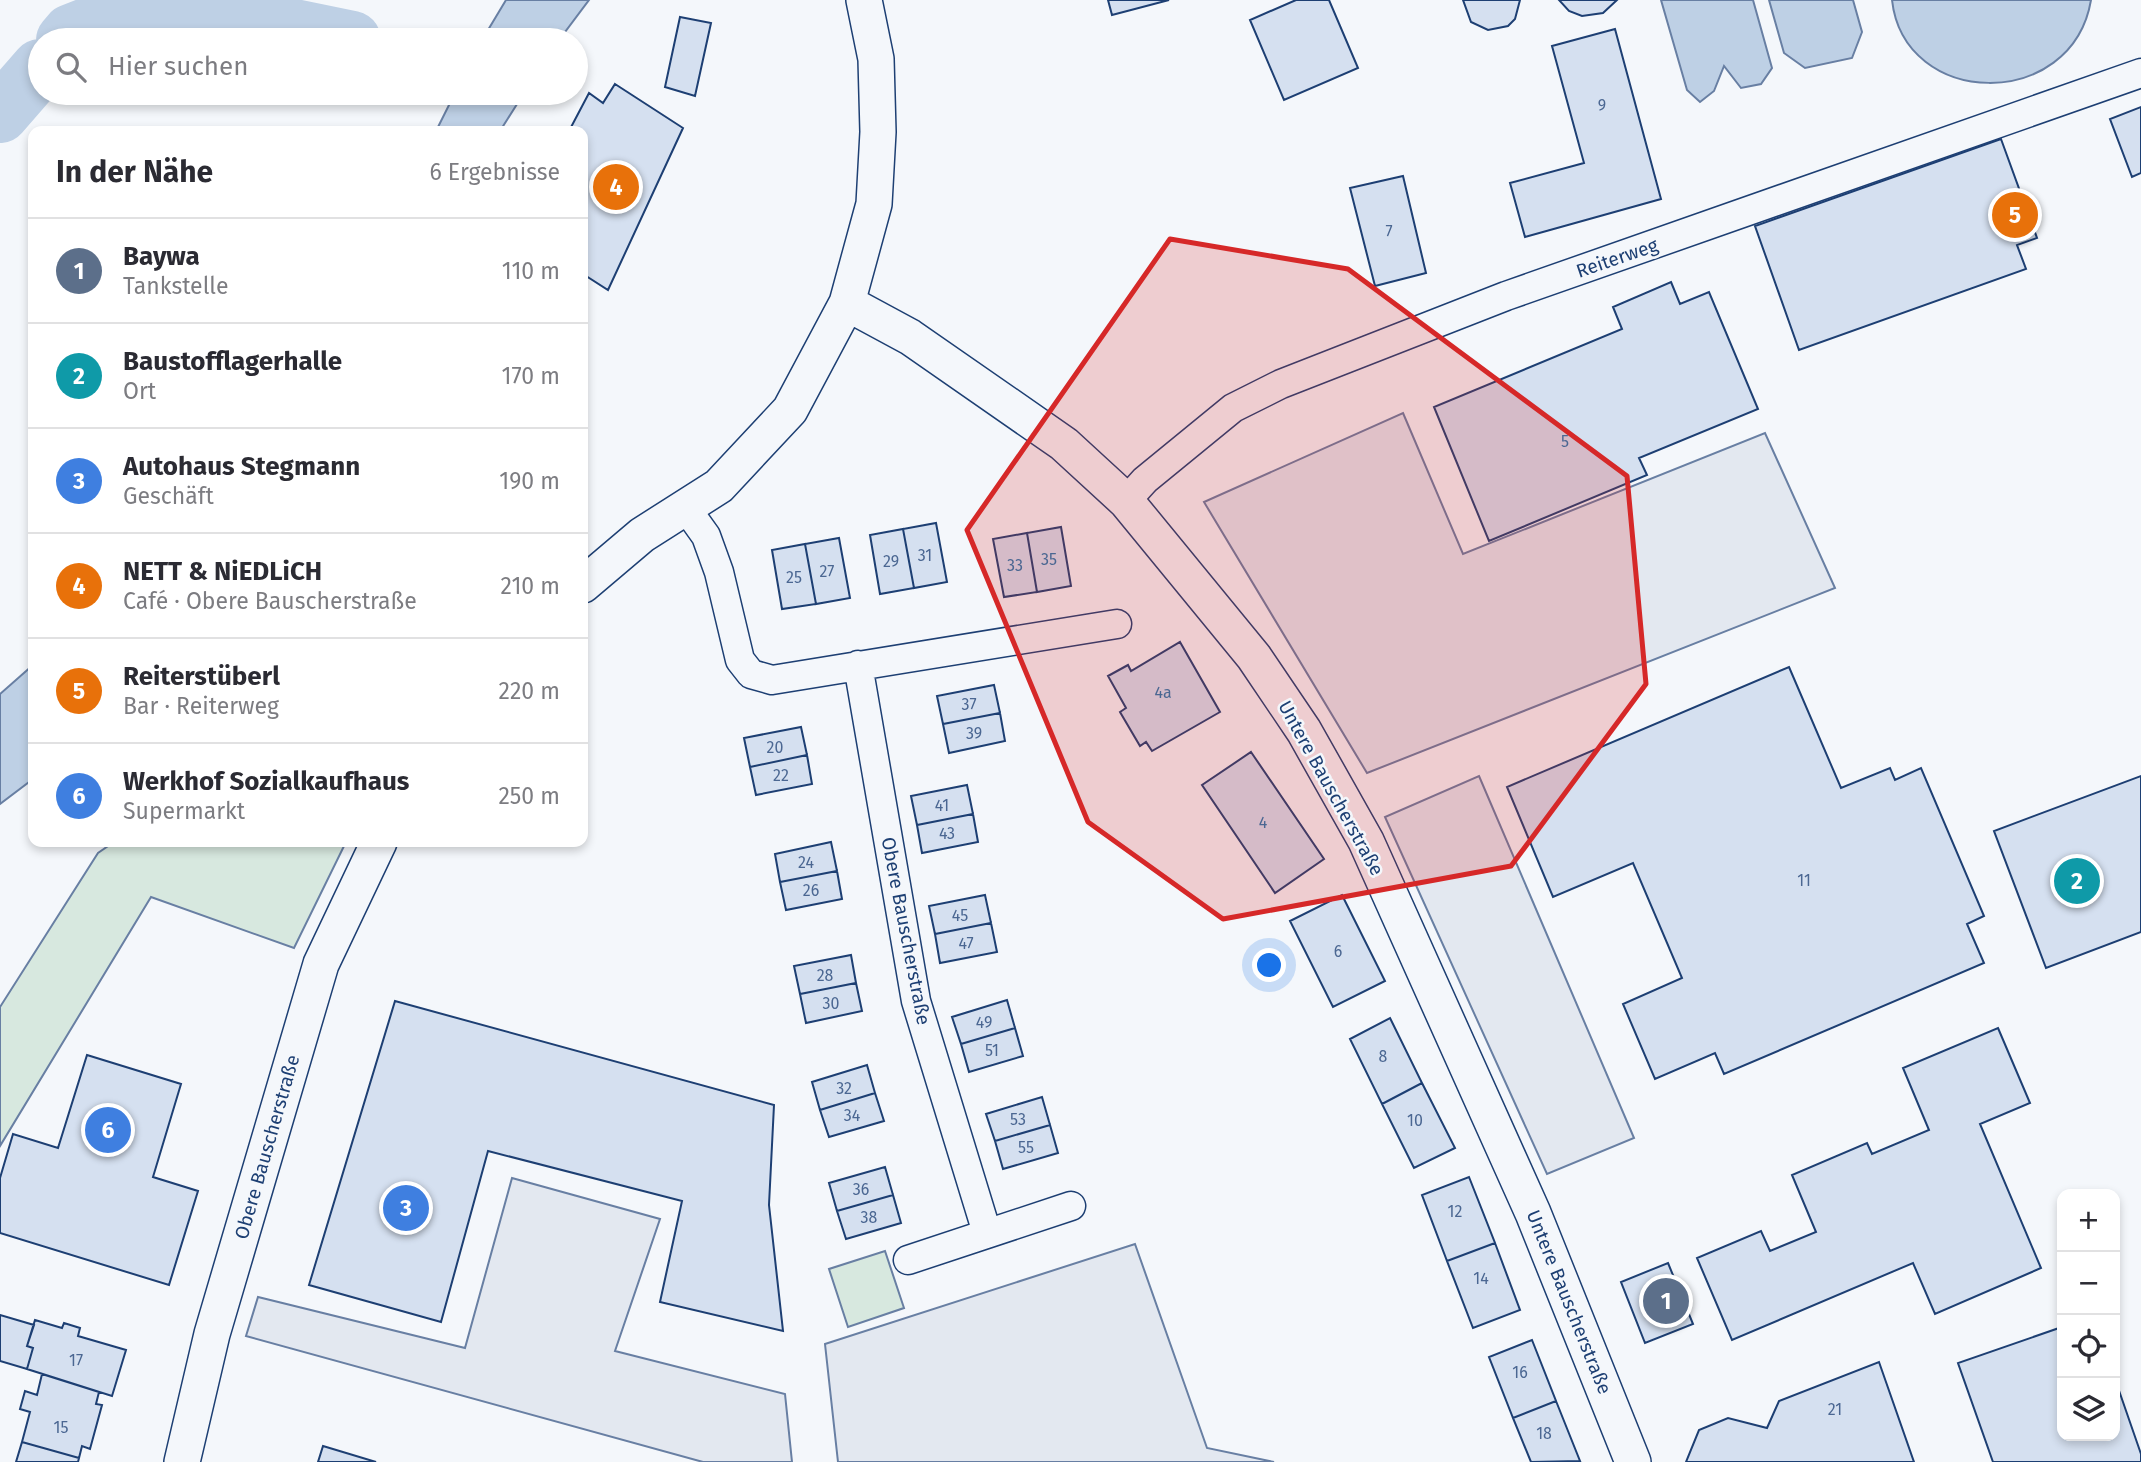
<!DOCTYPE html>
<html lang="de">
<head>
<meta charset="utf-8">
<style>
	:root { --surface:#fff; --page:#f7f7f7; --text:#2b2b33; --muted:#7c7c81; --line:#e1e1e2; --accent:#2563eb }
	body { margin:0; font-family:"Fira Sans",sans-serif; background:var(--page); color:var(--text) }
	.controls { position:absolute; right:21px; bottom:21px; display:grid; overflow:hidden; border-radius:14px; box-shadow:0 4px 10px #0003 }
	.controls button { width:63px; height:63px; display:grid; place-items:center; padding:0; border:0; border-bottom:2px solid var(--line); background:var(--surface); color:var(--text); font:35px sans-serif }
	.you { position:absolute; left:1270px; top:966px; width:24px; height:24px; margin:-18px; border:5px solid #fff; border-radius:50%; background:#1a73e8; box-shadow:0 0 0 10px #1a73e833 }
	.badge { display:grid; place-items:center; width:46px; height:46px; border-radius:50%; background:var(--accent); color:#fff; font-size:23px; font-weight:700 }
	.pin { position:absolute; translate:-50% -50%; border:4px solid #fff; box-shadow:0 2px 7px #0006 }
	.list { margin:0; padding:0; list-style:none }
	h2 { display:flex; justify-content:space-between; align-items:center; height:91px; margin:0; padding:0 28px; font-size:30px }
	h2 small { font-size:23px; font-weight:400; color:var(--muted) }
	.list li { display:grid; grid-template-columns:46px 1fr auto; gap:21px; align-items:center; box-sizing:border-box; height:105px; padding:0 28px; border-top:2px solid var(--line) }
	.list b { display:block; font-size:26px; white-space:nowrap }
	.list p { margin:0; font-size:23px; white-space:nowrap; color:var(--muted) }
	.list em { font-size:23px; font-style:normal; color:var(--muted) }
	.icon { flex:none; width:38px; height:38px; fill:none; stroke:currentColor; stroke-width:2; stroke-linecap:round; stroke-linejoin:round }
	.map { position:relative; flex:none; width:2141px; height:1462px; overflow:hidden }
	.search { position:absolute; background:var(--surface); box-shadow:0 4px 10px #0003; left:28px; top:28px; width:560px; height:77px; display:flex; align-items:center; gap:18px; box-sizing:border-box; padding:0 24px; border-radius:38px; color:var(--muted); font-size:26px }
	.panel { position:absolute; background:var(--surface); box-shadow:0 4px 10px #0003; left:28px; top:126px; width:560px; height:721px; border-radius:14px }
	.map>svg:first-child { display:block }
	.green { fill:#d7e8df; stroke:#687fa3; stroke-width:2 }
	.parking { fill:#e3e8f0; stroke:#687fa3; stroke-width:2 }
	.water { fill:#bed0e5; stroke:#687fa3; stroke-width:2 }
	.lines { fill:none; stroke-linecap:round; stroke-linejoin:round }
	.river { stroke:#bed0e5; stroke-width:58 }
	.building { fill:#d5e0f0; stroke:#1d3f73; stroke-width:2 }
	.minor-casing { stroke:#1d3f73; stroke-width:31 }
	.tertiary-casing { stroke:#1d3f73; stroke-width:38 }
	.minor { stroke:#f4f7fb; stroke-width:28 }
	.tertiary { stroke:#f4f7fb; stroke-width:35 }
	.marked { fill:#d62828; fill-opacity:0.2; stroke:#d62828; stroke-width:5; stroke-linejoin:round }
	.labels { text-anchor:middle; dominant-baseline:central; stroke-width:5; stroke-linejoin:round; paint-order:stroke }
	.number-label { font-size:16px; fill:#4b6792 }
	.street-label { font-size:19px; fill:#1d3f73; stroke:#f4f7fb }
</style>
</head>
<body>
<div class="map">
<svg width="2141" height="1462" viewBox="0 0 2141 1462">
	<rect width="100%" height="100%" fill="#f4f7fb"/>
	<path class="green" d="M 114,842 L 346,842 L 294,948 L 151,897 L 0,1146 L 0,1007 L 98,853 Z
		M 885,1251 L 904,1308 L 848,1327 L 829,1269 Z"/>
	<path class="parking" d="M 1403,413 L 1463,554 L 1765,433 L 1835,588 L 1367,773 L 1204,502 Z
		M 1479,776 L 1634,1138 L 1547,1174 L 1385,817 Z
		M 512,1178 L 660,1219 L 615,1351 L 785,1394 L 792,1462 L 703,1462 L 246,1336 L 258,1297 L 465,1348 Z
		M 1135,1244 L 1207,1448 L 1274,1462 L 838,1462 L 825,1344 Z"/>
	<path class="water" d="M 506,0 L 589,0 L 559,40 L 482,40 Z
		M 1661,0 L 1753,0 L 1772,68 L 1761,84 L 1741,88 L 1724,66 L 1714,91 L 1700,102 L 1687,90 Z
		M 1769,0 L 1853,0 L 1862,32 L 1852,58 L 1805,68 L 1784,53 Z
		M 1892,0 L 2091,0 C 2072,112 1904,109 1892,0 Z
		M 455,93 L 524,93 L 500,131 L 436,131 Z
		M 33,665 L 33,779 L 0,804 L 0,694 Z"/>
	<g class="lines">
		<path class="river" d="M 65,40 L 71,33 L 137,7 L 188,6 L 352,40
			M 0,114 L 40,68"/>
	</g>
	<path class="building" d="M 1108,0 L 1169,0 L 1112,15 Z
		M 1296,0 L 1329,0 L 1358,68 L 1284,100 L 1250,20 Z
		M 1463,0 L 1520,0 L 1515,19 L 1508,26 L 1488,30 L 1471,22 Z
		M 1559,0 L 1617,0 L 1603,13 L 1582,16 L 1569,11 Z
		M 680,17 L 711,23 L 695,96 L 665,87 Z
		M 1615,29 L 1661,199 L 1525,237 L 1510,183 L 1584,163 L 1552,46 Z
		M 615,84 L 683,128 L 608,290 L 583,274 L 583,131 L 569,131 L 589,93 L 603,103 Z
		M 2141,107 L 2141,173 L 2132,177 L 2110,119 Z
		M 2001,139 L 2037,238 L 2017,245 L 2026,269 L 1799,350 L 1755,226 Z
		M 1403,176 L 1426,273 L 1375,286 L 1350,188 Z
		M 1671,282 L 1680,304 L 1709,292 L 1758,409 L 1639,458 L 1647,475 L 1489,541 L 1434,407 L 1622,329 L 1613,307 Z
		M 936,523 L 947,582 L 914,588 L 903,529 Z
		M 1061,527 L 1071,586 L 1037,592 L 1027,533 Z
		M 903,529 L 914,588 L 880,594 L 870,535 Z
		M 1027,533 L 1037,592 L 1004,597 L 993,539 Z
		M 839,538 L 850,598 L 816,604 L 805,544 Z
		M 805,544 L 816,604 L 782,609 L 772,550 Z
		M 1180,642 L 1220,712 L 1152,751 L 1146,742 L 1140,746 L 1120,712 L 1126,708 L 1108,676 L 1128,665 L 1131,671 Z
		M 1789,667 L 1841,788 L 1890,768 L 1895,780 L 1921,768 L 1984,916 L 1967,924 L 1984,963 L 1724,1074 L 1715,1053 L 1655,1079 L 1623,1004 L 1682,978 L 1633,863 L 1553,897 L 1507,787 Z
		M 994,685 L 1000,713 L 943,724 L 937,696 Z
		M 1000,713 L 1005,741 L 949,753 L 943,724 Z
		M 801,727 L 807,755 L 750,767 L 744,738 Z
		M 1251,752 L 1324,859 L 1275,893 L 1202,785 Z
		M 807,755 L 812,784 L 756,795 L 750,767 Z
		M 2141,776 L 2141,932 L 2046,968 L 1994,831 Z
		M 967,785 L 973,814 L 917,825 L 911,796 Z
		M 973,814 L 978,842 L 922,853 L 917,825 Z
		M 831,842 L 837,871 L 780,882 L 775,854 Z
		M 837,871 L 842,899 L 786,910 L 780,882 Z
		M 985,895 L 991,923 L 935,934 L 929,906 Z
		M 1342,895 L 1385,981 L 1333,1007 L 1290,921 Z
		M 991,923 L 997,952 L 940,963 L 935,934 Z
		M 851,955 L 856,983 L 800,994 L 794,966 Z
		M 856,983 L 862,1011 L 806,1023 L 800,994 Z
		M 1007,1000 L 1015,1028 L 961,1044 L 952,1017 Z
		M 395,1001 L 774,1105 L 769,1205 L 783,1331 L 660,1302 L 682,1201 L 488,1151 L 441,1322 L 309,1285 Z
		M 1390,1018 L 1422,1083 L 1382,1104 L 1350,1039 Z
		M 1015,1028 L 1023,1056 L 969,1072 L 961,1044 Z
		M 1998,1028 L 2030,1103 L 1980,1124 L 2041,1268 L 1935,1314 L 1913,1263 L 1732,1340 L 1697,1258 L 1761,1231 L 1770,1251 L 1816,1232 L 1792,1175 L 1867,1143 L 1872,1154 L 1929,1130 L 1903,1068 Z
		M 87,1055 L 181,1084 L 153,1177 L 198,1191 L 169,1285 L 0,1233 L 0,1178 L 13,1134 L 58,1148 Z
		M 867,1065 L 875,1093 L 820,1110 L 812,1082 Z
		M 1422,1083 L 1455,1148 L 1414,1168 L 1382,1104 Z
		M 875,1093 L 884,1121 L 829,1137 L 820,1110 Z
		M 1042,1097 L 1050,1125 L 995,1141 L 986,1114 Z
		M 1050,1125 L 1058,1153 L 1003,1169 L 995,1141 Z
		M 885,1167 L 893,1195 L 837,1211 L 829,1183 Z
		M 1469,1177 L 1495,1243 L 1447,1261 L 1422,1195 Z
		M 893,1195 L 901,1223 L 846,1239 L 837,1211 Z
		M 1495,1243 L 1520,1310 L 1473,1328 L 1447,1261 Z
		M 1668,1263 L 1693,1324 L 1645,1343 L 1621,1282 Z
		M 0,1315 L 34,1325 L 27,1346 L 33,1348 L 27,1369 L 0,1361 Z
		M 35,1320 L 62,1328 L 64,1323 L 80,1328 L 78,1336 L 126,1350 L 112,1396 L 27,1369 L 33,1348 L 27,1346 Z
		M 2062,1327 L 2062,1436 L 2115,1436 L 2115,1379 L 2141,1454 L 2141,1462 L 1993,1462 L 1958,1363 Z
		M 1532,1340 L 1556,1401 L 1513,1418 L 1489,1357 Z
		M 1879,1362 L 1914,1462 L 1686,1462 L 1699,1430 L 1728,1418 L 1767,1428 L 1779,1401 Z
		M 42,1374 L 99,1392 L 96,1404 L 102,1405 L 90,1449 L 82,1446 L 79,1458 L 22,1442 L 30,1412 L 20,1409 L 25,1391 L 37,1395 Z
		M 1556,1401 L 1580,1461 L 1531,1462 L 1513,1418 Z
		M 22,1442 L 79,1458 L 78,1462 L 16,1462 Z
		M 323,1446 L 376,1462 L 318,1462 Z"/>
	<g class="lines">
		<g class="minor-casing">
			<path id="minor" d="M 1126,501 L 1145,480 L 1233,408 L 1281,384 L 1506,296 L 2141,73
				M 686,508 L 706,536 L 719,572 L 740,660 L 751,674 L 772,680 L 1117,624
				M 858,665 L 916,1001 L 987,1233
				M 908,1260 L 1071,1206"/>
		</g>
		<g class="tertiary-casing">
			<path id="tertiary" d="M 847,303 L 910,337 L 1064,444 L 1126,501 L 1254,657 L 1304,731 L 1366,841 L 1533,1213 L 1633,1462
				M 583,585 L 642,535 L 719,486 L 790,410 L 847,303 L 874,204 L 878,132 L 876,59 L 864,0
				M 182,1462 L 212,1334 L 321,964 L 379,842"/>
		</g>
		<use href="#minor" class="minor"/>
		<use href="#tertiary" class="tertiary"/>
	</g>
	<path class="marked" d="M 1170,239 L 1348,269 L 1627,476 L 1646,684 L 1511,866 L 1223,919 L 1088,822 L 967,530 Z"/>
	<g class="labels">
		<g class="number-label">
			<text x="1602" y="105">9</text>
			<text x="1389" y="231">7</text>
			<text x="1565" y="441">5</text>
			<text x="925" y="555">31</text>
			<text x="1049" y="559">35</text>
			<text x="891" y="561">29</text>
			<text x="1015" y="565">33</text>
			<text x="827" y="571">27</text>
			<text x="794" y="577">25</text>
			<text x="1163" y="692">4a</text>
			<text x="969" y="704">37</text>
			<text x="974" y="733">39</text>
			<text x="775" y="747">20</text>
			<text x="781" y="775">22</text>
			<text x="942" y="805">41</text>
			<text x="1263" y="822">4</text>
			<text x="947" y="833">43</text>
			<text x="806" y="862">24</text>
			<text x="1804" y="880">11</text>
			<text x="811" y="890">26</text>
			<text x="960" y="915">45</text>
			<text x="966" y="943">47</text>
			<text x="1338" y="951">6</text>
			<text x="825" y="975">28</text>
			<text x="831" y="1003">30</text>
			<text x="984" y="1022">49</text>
			<text x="992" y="1050">51</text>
			<text x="1383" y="1056">8</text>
			<text x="844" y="1088">32</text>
			<text x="852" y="1115">34</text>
			<text x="1018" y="1119">53</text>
			<text x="1415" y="1120">10</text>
			<text x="1026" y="1147">55</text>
			<text x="861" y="1189">36</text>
			<text x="1455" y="1211">12</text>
			<text x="869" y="1217">38</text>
			<text x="1481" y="1278">14</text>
			<text x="76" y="1360">17</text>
			<text x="1520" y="1372">16</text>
			<text x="1835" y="1409">21</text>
			<text x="61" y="1427">15</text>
			<text x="1544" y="1433">18</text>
		</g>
		<g class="street-label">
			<text transform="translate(1617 258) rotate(-19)">Reiterweg</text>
			<text transform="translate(1331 788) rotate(61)">Untere Bauscherstraße</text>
			<text transform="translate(906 931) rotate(79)">Obere Bauscherstraße</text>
			<text transform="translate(267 1147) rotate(-74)">Obere Bauscherstraße</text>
			<text transform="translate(1569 1302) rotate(68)">Untere Bauscherstraße</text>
		</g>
	</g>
</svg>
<div class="controls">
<button>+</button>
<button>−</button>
<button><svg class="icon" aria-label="locate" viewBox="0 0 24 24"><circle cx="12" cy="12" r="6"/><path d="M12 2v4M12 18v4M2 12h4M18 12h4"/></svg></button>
<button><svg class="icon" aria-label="layers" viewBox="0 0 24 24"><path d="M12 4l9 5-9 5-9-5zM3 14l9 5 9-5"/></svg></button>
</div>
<div class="you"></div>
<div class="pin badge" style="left:1666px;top:1301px;background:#5c6f8a">1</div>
<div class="pin badge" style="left:2077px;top:881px;background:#0f9aa8">2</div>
<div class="pin badge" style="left:406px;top:1208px;background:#3f7fe0">3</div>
<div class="pin badge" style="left:616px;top:187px;background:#e8710a">4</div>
<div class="pin badge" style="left:2015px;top:215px;background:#e8710a">5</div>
<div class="pin badge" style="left:108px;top:1130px;background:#3f7fe0">6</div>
<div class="search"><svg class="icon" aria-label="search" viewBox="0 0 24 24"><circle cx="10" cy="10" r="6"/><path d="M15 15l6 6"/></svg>Hier suchen</div>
<section class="panel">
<h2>In der Nähe<small>6 Ergebnisse</small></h2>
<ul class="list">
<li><span class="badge" style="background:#5c6f8a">1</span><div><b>Baywa</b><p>Tankstelle</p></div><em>110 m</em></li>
<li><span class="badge" style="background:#0f9aa8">2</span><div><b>Baustofflagerhalle</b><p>Ort</p></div><em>170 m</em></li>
<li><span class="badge" style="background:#3f7fe0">3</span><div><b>Autohaus Stegmann</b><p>Geschäft</p></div><em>190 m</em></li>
<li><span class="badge" style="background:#e8710a">4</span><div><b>NETT &amp; NiEDLiCH</b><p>Café · Obere Bauscherstraße</p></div><em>210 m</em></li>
<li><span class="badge" style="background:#e8710a">5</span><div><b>Reiterstüberl</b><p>Bar · Reiterweg</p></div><em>220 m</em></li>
<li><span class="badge" style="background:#3f7fe0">6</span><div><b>Werkhof Sozialkaufhaus</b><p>Supermarkt</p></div><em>250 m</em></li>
</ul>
</section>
</div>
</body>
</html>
